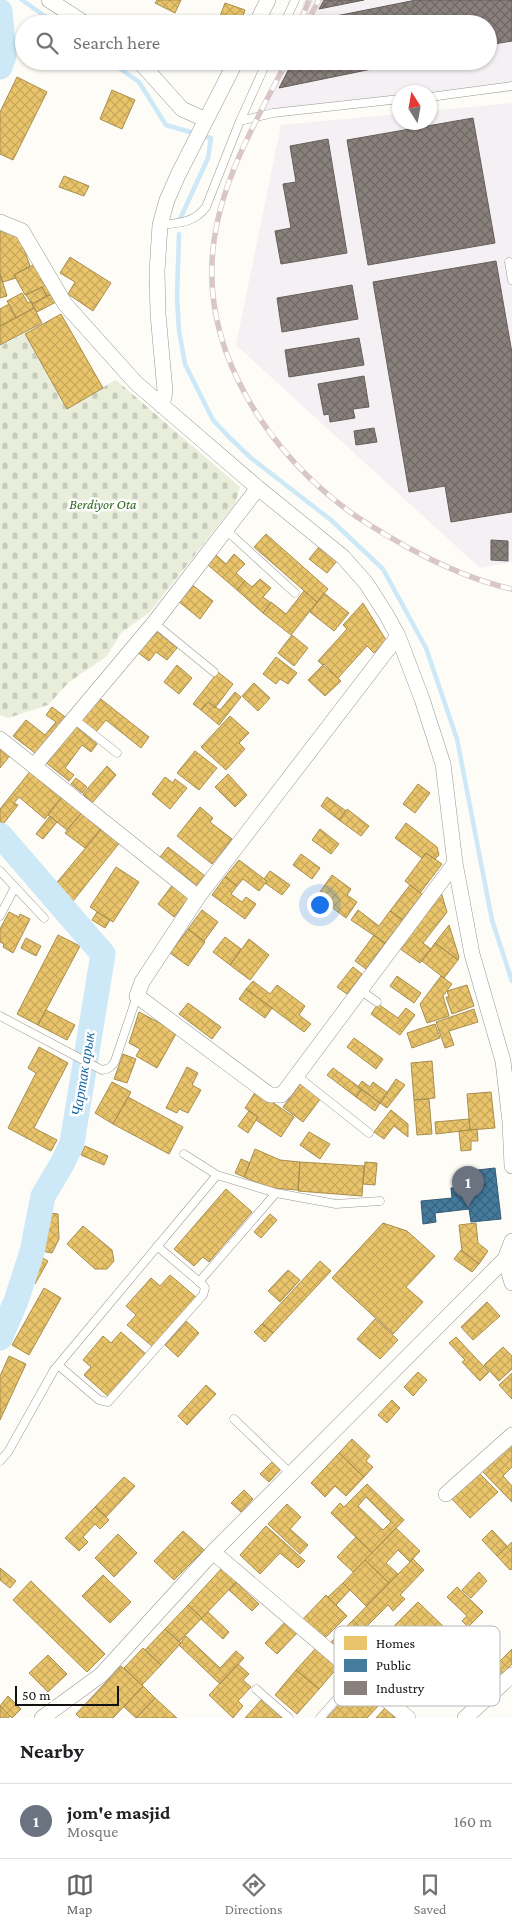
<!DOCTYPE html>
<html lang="en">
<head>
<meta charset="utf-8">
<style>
	:root { --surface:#fff; --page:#f6f6f6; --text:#202124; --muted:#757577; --line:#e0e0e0; --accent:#646362 }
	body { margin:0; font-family:"Crimson Pro",serif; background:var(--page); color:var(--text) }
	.compass { position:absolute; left:392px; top:85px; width:45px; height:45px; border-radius:50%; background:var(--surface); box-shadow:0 1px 4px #0004; rotate:349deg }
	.scale { position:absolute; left:15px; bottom:12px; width:104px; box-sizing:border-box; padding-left:5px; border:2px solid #111; border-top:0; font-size:14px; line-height:18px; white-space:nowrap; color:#111; -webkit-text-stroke:4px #fff; paint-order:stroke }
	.you { position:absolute; left:319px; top:904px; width:18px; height:18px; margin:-12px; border:4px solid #fff; border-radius:50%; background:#1a73e8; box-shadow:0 0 0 8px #1a73e833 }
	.badge { display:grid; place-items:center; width:32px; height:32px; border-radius:50%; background:var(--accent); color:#fff; font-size:16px; font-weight:700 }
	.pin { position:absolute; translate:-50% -41px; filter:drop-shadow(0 1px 2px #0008) }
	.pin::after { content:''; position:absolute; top:26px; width:18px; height:15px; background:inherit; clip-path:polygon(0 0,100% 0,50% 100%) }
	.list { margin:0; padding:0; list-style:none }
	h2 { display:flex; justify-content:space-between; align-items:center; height:65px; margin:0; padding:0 20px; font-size:21px }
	h2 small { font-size:16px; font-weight:400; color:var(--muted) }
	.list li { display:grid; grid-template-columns:32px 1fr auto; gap:15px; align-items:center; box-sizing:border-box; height:75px; padding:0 20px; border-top:1px solid var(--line) }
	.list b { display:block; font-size:19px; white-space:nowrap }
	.list p { margin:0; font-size:16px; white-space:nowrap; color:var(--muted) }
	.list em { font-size:16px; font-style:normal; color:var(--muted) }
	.icon { flex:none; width:28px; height:28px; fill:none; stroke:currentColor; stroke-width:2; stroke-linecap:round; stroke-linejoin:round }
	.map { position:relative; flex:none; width:512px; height:1718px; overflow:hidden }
	.search { position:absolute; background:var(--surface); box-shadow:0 1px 4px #0004; left:15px; right:15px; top:15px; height:55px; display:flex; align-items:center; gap:12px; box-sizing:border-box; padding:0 18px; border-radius:28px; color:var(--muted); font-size:19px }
	.sheet { height:140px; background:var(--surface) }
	nav { display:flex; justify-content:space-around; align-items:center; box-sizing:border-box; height:70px; border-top:1px solid var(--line); background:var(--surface); font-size:14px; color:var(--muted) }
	nav a { display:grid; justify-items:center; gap:2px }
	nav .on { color:var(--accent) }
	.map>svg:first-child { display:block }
	.industrial { fill:#f5f0f3 }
	.cemetery { fill:url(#cemetery-stones) }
	.homes { fill:url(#homes-cross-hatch); stroke:#a88e4f; fill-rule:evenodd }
	.public { fill:url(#public-cross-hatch); stroke:#355b73 }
	.industry { fill:url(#industry-cross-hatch); stroke:#665f5c }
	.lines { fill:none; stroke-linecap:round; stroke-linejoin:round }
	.stream { stroke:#cde8f7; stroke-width:4.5 }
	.river { stroke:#cde8f7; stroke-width:25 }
	.lane-casing { stroke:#979795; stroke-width:9 }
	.street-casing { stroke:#979795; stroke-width:16 }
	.lane { stroke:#fffffe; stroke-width:8 }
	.street { stroke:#fffffe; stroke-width:15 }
	.rail-casing { stroke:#d9c6c7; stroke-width:5.5 }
	.rail { stroke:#fff; stroke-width:4; stroke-dasharray:11; stroke-linecap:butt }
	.labels { text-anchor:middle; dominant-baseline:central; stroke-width:5; stroke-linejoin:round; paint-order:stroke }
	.park-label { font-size:14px; font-style:italic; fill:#2f6b1f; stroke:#fff }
	.water-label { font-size:15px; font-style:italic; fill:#1768a6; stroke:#fff }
	.key { fill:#fff; stroke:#b8b8b8; stroke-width:1 }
	.key-label { font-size:14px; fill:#111 }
</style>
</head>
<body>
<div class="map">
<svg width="512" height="1718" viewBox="0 0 512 1718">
	<defs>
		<pattern id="cemetery-stones" width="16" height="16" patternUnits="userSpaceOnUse" patternTransform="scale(1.25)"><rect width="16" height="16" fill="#e9eedb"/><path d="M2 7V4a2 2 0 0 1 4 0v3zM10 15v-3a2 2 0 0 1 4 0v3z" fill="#c7cbbb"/></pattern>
		<pattern id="homes-cross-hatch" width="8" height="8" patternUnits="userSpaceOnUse" patternTransform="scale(1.25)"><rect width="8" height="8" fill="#e9c46a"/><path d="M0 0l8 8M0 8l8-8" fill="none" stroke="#c7a75b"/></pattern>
		<pattern id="public-cross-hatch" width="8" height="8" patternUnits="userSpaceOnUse" patternTransform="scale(1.25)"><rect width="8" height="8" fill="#457b9d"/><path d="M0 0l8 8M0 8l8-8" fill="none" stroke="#38637f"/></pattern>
		<pattern id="industry-cross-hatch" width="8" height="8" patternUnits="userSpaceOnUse" patternTransform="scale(1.25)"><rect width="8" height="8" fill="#8a817c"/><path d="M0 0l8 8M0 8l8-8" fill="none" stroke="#6f6864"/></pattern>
	</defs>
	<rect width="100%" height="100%" fill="#fdfcf7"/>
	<path class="industrial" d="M 304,0 L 512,0 L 512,92 L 430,98 L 430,92 L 400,92 L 399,101 L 264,111 L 282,61 L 488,61 L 488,24 L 296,24 Z
		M 512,103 L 512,562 L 480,568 L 236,345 L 281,125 L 399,114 L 400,122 L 430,122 L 430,111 Z"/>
	<path class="cemetery" d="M 24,334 L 66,408 L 116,380 L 240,487 L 235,504 L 150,612 L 121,633 L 107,656 L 69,682 L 48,705 L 8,718 L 0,715 L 0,346 Z"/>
	<path class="homes" d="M 157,0 L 181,0 L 175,13 L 155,3 Z
		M 225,3 L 245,10 L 240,24 L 217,24 Z
		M 17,77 L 47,92 L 13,160 L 0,154 L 0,112 Z
		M 112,90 L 135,100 L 122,129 L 100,119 Z
		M 64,176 L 89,186 L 84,196 L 59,187 Z
		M 0,227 L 18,232 L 30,266 L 14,275 L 16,278 L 3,282 L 0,274 Z
		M 70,257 L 111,283 L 93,311 L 68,294 L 75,282 L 60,273 Z
		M 35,264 L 52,293 L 47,296 L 42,287 L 25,295 L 14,275 Z
		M 0,274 L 7,296 L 0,298 Z
		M 42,287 L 47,296 L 32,304 L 26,295 Z
		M 22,293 L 28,303 L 31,301 L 34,308 L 16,318 L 7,301 Z
		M 54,293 L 58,301 L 37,312 L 32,304 Z
		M 9,304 L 16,318 L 0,326 L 0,309 Z
		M 34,308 L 42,323 L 0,345 L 0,326 Z
		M 61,314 L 103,388 L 67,409 L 25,334 Z
		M 266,534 L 328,589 L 317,602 L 254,547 Z
		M 319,547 L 337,561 L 327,573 L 309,559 Z
		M 234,554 L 245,564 L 236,573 L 245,581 L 237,590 L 208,565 L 216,555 L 226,564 Z
		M 260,579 L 271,588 L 263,597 L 271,603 L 263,613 L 237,590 L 245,581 L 252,587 Z
		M 191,584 L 213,601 L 200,619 L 178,601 Z
		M 304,591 L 317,602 L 291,635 L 263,613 L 271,602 L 286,614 Z
		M 324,593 L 349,613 L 334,631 L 310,612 Z
		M 363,603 L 386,640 L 374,653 L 367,646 L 338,678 L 318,661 L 347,629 L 343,625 Z
		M 155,630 L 177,648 L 167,660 L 156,652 L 149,661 L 137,652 Z
		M 292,635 L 308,648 L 294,666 L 278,653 Z
		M 276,657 L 297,673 L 288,684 L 280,679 L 276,684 L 263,674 Z
		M 324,664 L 341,681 L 325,696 L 308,680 Z
		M 177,665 L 192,678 L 179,694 L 164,682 Z
		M 218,672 L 233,684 L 215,708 L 208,702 L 201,710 L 193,704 Z
		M 254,683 L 270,698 L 258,711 L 242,696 Z
		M 235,692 L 241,697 L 219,725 L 201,710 L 208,702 L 220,710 Z
		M 97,696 L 149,737 L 141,748 L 106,720 L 96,732 L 79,719 Z
		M 52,707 L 68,719 L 39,756 L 13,736 L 26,720 L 45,735 L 56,722 L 46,715 Z
		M 230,716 L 249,733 L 239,743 L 245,749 L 226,770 L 201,747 Z
		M 74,725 L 97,744 L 91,752 L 82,745 L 65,768 L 74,775 L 69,781 L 45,762 Z
		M 0,743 L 12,753 L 0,768 Z
		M 195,751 L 217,768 L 199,790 L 177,773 Z
		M 107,766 L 116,775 L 92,803 L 83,794 Z
		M 32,769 L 64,794 L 45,819 L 19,797 L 14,803 L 18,805 L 0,828 L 0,809 Z
		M 228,774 L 247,795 L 235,807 L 215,787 Z
		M 165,777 L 173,783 L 175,779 L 187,788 L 170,809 L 152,794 Z
		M 76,778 L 87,787 L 82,793 L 71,784 Z
		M 418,784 L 430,793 L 415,813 L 403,804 Z
		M 65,793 L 85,809 L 67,830 L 48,815 Z
		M 327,797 L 346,811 L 339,820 L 321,806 Z
		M 200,807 L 213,818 L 210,822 L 232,839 L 212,864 L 177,836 Z
		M 347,809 L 369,826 L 361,836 L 339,820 Z
		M 83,811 L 103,827 L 85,848 L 65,833 Z
		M 50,816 L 57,822 L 43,839 L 36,834 Z
		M 406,823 L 437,847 L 439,855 L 435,859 L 426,853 L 422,858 L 395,838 Z
		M 103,827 L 121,841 L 73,901 L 54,886 Z
		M 320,829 L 339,844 L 331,854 L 312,840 Z
		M 168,847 L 205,876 L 197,886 L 160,857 Z
		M 426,853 L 442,864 L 420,893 L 405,881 Z
		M 301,854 L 320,868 L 312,879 L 293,865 Z
		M 239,860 L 267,881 L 259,891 L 243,879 L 237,886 L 225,877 Z
		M 116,867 L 139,882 L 113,922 L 90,907 Z
		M 270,871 L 290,885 L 282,895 L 265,883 L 267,881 L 264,879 Z
		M 332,875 L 351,889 L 347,895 L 357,902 L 346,918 L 317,896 Z
		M 225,877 L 237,886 L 231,894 L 242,902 L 246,897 L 256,904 L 245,919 L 212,895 Z
		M 174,883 L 190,896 L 174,917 L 158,904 Z
		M 410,885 L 422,894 L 403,920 L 390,911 Z
		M 441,892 L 447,912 L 423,943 L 431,949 L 420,963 L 399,948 Z
		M 202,910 L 218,922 L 204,941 L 188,929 Z
		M 358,910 L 379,926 L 390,911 L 403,920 L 385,943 L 351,920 Z
		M 9,912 L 19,917 L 20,914 L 30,919 L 13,953 L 3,947 L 4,944 L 0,942 L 0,929 Z
		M 97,912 L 110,920 L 105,928 L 92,920 Z
		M 449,925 L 459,957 L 458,960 L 435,943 Z
		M 188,929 L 205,942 L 188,966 L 170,953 Z
		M 58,935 L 80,946 L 38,1025 L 17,1014 Z
		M 374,935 L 385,943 L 366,969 L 355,961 Z
		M 225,937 L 241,949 L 230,965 L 213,952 Z
		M 26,938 L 41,946 L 36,956 L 21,948 Z
		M 249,939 L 269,955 L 250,980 L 230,965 Z
		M 435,943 L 458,960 L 444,978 L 422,961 Z
		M 353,967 L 362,974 L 347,994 L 337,987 Z
		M 397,976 L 421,993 L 414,1003 L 390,986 Z
		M 441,976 L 452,984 L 443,996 L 449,1016 L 427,1023 L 420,1004 Z
		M 253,981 L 270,994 L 277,985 L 305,1006 L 299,1015 L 311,1024 L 304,1032 L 246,989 Z
		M 467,985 L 474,1006 L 452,1014 L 446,997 L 449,997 L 447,991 Z
		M 246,989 L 272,1008 L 265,1018 L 239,999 Z
		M 188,1003 L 221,1027 L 212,1039 L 179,1014 Z
		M 378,1004 L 398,1018 L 406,1008 L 415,1015 L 400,1035 L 371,1014 Z
		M 474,1009 L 478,1022 L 449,1031 L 454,1045 L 445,1048 L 436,1022 Z
		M 46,1010 L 75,1025 L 67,1040 L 38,1025 Z
		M 139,1012 L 177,1032 L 157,1068 L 136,1056 L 140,1049 L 129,1043 Z
		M 435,1024 L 440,1038 L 412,1048 L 407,1033 Z
		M 354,1038 L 383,1059 L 376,1069 L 347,1047 Z
		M 39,1047 L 68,1063 L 34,1128 L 57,1140 L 51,1151 L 8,1128 L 36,1073 L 28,1068 Z
		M 123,1054 L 136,1059 L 127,1083 L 114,1079 Z
		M 432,1061 L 435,1098 L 414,1100 L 411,1063 Z
		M 187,1067 L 198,1073 L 192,1085 L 201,1090 L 188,1113 L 179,1109 L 177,1113 L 166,1108 Z
		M 333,1068 L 362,1089 L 356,1097 L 327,1075 Z
		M 396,1079 L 405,1085 L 387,1108 L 380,1103 Z
		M 362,1081 L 370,1087 L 373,1082 L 388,1093 L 380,1103 L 358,1087 Z
		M 112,1082 L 131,1092 L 113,1124 L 95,1113 Z
		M 301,1083 L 321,1098 L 303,1122 L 283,1107 Z
		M 362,1089 L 380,1103 L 375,1111 L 356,1097 Z
		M 256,1091 L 294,1117 L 281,1137 L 256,1120 L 258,1117 L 245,1108 Z
		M 491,1092 L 495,1128 L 470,1130 L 467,1094 Z
		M 128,1097 L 183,1127 L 169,1154 L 113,1124 Z
		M 429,1099 L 432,1134 L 417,1135 L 414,1100 Z
		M 391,1110 L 408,1124 L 408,1137 L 394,1126 L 384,1139 L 374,1132 Z
		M 249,1111 L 258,1117 L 248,1133 L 238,1126 Z
		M 469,1119 L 470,1130 L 436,1134 L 435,1122 Z
		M 477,1129 L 478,1141 L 471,1141 L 471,1150 L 461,1151 L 459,1131 Z
		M 309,1132 L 330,1144 L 320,1159 L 300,1145 Z
		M 85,1146 L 108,1156 L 104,1165 L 81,1155 Z
		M 255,1149 L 280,1160 L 300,1162 L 298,1190 L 270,1188 L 244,1177 Z
		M 241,1159 L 250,1163 L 244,1177 L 235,1173 Z
		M 300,1162 L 364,1166 L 362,1196 L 298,1191 Z
		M 365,1162 L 377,1163 L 375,1185 L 363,1184 Z
		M 226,1189 L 252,1212 L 209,1262 L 203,1257 L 194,1266 L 174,1249 Z
		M 42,1212 L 58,1214 L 59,1239 L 52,1253 L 36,1250 Z
		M 270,1214 L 277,1220 L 261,1238 L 254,1232 Z
		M 383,1223 L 407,1231 L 435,1256 L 406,1287 L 423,1302 L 393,1334 L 332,1278 Z
		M 476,1223 L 478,1243 L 488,1251 L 479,1264 L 462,1251 L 459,1225 Z
		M 83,1226 L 112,1250 L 114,1261 L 107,1269 L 95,1269 L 67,1244 Z
		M 461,1250 L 479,1264 L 472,1272 L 454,1259 Z
		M 37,1255 L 48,1261 L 35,1284 L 24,1278 Z
		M 320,1261 L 331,1271 L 273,1333 L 262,1324 Z
		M 288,1270 L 300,1280 L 280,1302 L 268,1291 Z
		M 170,1275 L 197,1298 L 153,1347 L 127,1325 L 136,1315 L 126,1306 L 151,1278 L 160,1286 Z
		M 44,1288 L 61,1298 L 29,1355 L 12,1345 Z
		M 487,1302 L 500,1316 L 473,1340 L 461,1327 Z
		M 375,1319 L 398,1340 L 380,1359 L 357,1339 Z
		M 186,1321 L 199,1333 L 178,1357 L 165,1345 Z
		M 262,1324 L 273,1333 L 265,1342 L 254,1332 Z
		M 121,1332 L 147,1355 L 110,1398 L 84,1375 L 91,1367 L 83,1360 L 103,1336 L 111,1343 Z
		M 456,1337 L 489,1372 L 480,1381 L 462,1362 L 465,1360 L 449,1343 Z
		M 503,1347 L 512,1356 L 512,1369 L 499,1381 L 484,1365 Z
		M 9,1356 L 26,1364 L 0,1420 L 0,1376 Z
		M 418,1372 L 427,1380 L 413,1396 L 404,1387 Z
		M 512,1373 L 512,1399 L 499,1385 Z
		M 206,1385 L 216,1394 L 187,1425 L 178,1416 Z
		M 392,1400 L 400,1408 L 387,1423 L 378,1415 Z
		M 352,1439 L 370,1456 L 366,1461 L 373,1467 L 364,1477 L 339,1453 Z
		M 512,1441 L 512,1467 L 503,1476 L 512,1486 L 512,1502 L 481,1470 Z
		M 339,1453 L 364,1477 L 346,1496 L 335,1486 L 325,1497 L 311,1483 Z
		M 273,1461 L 281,1469 L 269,1482 L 260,1474 Z
		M 478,1472 L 498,1492 L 470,1518 L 451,1498 Z
		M 124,1477 L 135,1486 L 106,1517 L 95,1507 Z
		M 367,1484 L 404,1520 L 372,1553 L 331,1513 L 340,1503 L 344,1507 ZM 366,1497 L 391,1522 L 383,1530 L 358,1506 Z
		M 244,1490 L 253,1499 L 241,1512 L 231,1503 Z
		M 287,1504 L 301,1517 L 290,1529 L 308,1545 L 300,1554 L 268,1524 Z
		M 95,1507 L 109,1520 L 100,1529 L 95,1524 L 83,1537 L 88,1542 L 79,1551 L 65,1538 Z
		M 266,1526 L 305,1561 L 298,1568 L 280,1553 L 260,1574 L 240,1555 Z
		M 396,1528 L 420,1551 L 410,1562 L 398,1550 L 386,1563 L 398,1574 L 389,1583 L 365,1560 Z
		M 492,1530 L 507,1546 L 497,1556 L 482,1540 Z
		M 183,1531 L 204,1550 L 174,1580 L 154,1561 Z
		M 118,1534 L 137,1553 L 114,1577 L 95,1558 Z
		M 356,1537 L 372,1553 L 353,1572 L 337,1557 Z
		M 512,1542 L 512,1569 L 510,1570 L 497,1556 Z
		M 413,1559 L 424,1570 L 400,1595 L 405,1599 L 393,1611 L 388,1605 L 363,1630 L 353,1620 Z
		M 365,1560 L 389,1583 L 366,1606 L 343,1583 Z
		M 223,1567 L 238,1580 L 202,1618 L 188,1605 Z
		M 0,1568 L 16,1581 L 10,1588 L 0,1580 Z
		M 479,1572 L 487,1581 L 471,1598 L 462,1590 Z
		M 103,1575 L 131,1602 L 110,1623 L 82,1596 Z
		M 31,1581 L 105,1654 L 87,1672 L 13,1600 Z
		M 236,1582 L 259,1604 L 252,1611 L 229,1590 Z
		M 343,1583 L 350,1590 L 336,1605 L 328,1597 Z
		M 457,1587 L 483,1612 L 468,1627 L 462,1621 L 467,1616 L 447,1597 Z
		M 326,1595 L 347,1616 L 324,1639 L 303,1619 Z
		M 418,1602 L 446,1629 L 427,1649 L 423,1645 L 413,1654 L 403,1644 L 413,1635 L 409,1631 L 401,1639 L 391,1629 Z
		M 188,1605 L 202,1618 L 179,1642 L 165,1629 Z
		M 208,1612 L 229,1632 L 223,1639 L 201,1619 Z
		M 353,1620 L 363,1630 L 341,1653 L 330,1643 Z
		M 286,1621 L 298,1632 L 277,1654 L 265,1643 Z
		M 165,1629 L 181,1643 L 161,1665 L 145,1650 Z
		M 186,1636 L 220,1668 L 236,1651 L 244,1658 L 220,1684 L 179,1645 Z
		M 143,1648 L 161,1665 L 142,1685 L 124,1668 Z
		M 316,1648 L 338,1667 L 319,1689 L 296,1670 Z
		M 512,1649 L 512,1664 L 502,1675 L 494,1667 Z
		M 48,1655 L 67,1674 L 48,1692 L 29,1673 Z
		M 238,1664 L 249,1674 L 243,1680 L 251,1687 L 238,1701 L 243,1706 L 233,1718 L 209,1695 Z
		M 121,1666 L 143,1686 L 113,1718 L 80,1718 L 76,1714 Z
		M 296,1670 L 319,1689 L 297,1714 L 275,1695 Z
		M 143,1686 L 155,1698 L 136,1718 L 124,1707 Z
		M 351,1692 L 364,1704 L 371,1696 L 380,1704 L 367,1718 L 327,1718 Z
		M 8,1696 L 21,1709 L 12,1718 L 0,1706 Z
		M 155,1698 L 177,1718 L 136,1718 Z
		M 262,1699 L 282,1718 L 245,1718 Z
		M 0,1706 L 10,1716 L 8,1718 L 0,1718 Z
		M 385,1708 L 395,1718 L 376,1718 Z"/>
	<path class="public" d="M 495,1168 L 501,1219 L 471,1222 L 469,1209 L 435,1213 L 436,1222 L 423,1224 L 421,1201 L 452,1198 L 451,1188 L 467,1187 L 466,1182 L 470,1182 L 469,1171 Z"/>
	<path class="industry" d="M 324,0 L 364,0 L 319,9 Z
		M 416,0 L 512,0 L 512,41 L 488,45 L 488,24 L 313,24 L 316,20 Z
		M 293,61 L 411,61 L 279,88 Z
		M 473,118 L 495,243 L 368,265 L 347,140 Z
		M 328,139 L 347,253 L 281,264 L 275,231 L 291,228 L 283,184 L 296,182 L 290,146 Z
		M 496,261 L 512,353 L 512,512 L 451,522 L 445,486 L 409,492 L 373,282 Z
		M 352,285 L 358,319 L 282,332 L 277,298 Z
		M 359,338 L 364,365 L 289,377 L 285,350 Z
		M 364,376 L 369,407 L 353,409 L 355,418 L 330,422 L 329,414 L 324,415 L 318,384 Z
		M 374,428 L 377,442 L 356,445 L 354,431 Z
		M 491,540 L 508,541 L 508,561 L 491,560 Z"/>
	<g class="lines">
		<path class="stream" d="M 22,0 L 56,24
			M 109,61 L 139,82 L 166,125 L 211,138 L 208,158 L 180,219
			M 179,234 L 177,297 L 179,331 L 185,364 L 213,420 L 229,437 L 251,458 L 331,520 L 383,569 L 426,648 L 457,739 L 492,920 L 512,981"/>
		<path class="river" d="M 0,11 L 4,56 L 0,67
			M 0,835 L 103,954 L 72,1143 L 62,1164 L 43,1196 L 32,1252 L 16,1301 L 0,1338"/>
		<g class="lane-casing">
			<path id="lane" d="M 284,24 L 295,0
				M 267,61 L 240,121 L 273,113 L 400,99
				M 430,97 L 512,86
				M 160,225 C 179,223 194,223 206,207 L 240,121
				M 509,262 L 512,280
				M 226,530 L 295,593
				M 154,623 L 214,672
				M 74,719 L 117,753
				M 0,871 L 44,918
				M 0,916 L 15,887
				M 360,990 L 377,1002
				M 0,1016 L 102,1070 C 109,1069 112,1067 115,1061 L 137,996
				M 297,1076 L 369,1133
				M 184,1154 L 217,1175
				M 199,1282 L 276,1193
				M 58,1365 L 99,1400 L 108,1402 L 203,1295 L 205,1288 L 203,1285 L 157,1246
				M 234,1419 L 291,1474
				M 0,1461 L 8,1452 L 54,1370 L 217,1175 L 276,1193 L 336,1204 L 380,1201
				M 370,1688 L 403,1651
				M 256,1689 L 289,1718
				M 320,1718 L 357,1676"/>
		</g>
		<g class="street-casing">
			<path id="street" d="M 49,0 L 86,24
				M 256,24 L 268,0
				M 139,61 L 182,109 L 206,120
				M 0,222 L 22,231 L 65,304 L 136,383 L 258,488 L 343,557 L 366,583 L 386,614 L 398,636 L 422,699 L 443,764 L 455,863 L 472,954 L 503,1061 L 510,1122 L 512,1166
				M 162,406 L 165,391 L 158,314 L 157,271 L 160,225 L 167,200 L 178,175 L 236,61
				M 398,636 L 198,897 L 142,982 L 137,996 L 270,1095 L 281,1095 L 285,1091 L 455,863
				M 0,739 L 198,897
				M 34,766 L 154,623 L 258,488
				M 505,1259 L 512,1283
				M 446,1494 L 512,1435
				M 213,1552 L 408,1718
				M 42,1718 L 101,1675 L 213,1552 L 505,1259 L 512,1241
				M 465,1718 L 512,1675"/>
		</g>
		<use href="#lane" class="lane"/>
		<use href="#street" class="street"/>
		<g class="rail-casing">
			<path id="rail" d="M 301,21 L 309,0
				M 306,24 L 319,0
				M 287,61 C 256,121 220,181 213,249 C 202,354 269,452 350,512 C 368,525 388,536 407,547 C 440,565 475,581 512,589"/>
		</g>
		<use href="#rail" class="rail"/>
	</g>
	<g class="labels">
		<g class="park-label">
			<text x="103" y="504">Berdiyor Ota</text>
		</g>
		<g class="water-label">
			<text transform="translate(83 1074) rotate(-81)">Чартак арык</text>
		</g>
	</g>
	<rect x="334" y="1626" width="166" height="80" rx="8" class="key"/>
	<rect x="344" y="1636" width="23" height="14" fill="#e9c46a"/>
	<rect x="344" y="1659" width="23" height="13" fill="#457b9d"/>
	<rect x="344" y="1681" width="23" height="14" fill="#8a817c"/>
	<g class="key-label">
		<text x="376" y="1648">Homes</text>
		<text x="376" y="1670">Public</text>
		<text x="376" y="1693">Industry</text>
	</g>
</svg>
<svg class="compass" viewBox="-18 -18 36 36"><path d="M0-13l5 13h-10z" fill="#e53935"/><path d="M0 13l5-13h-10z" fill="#757577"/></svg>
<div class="scale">50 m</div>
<div class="you"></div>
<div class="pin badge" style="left:468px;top:1207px;background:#6b7280">1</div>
<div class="search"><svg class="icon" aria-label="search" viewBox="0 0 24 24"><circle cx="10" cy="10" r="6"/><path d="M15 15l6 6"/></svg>Search here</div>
</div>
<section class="sheet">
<h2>Nearby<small></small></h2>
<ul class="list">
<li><span class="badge" style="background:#6b7280">1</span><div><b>jom'e masjid</b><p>Mosque</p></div><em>160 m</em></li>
</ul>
</section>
<nav>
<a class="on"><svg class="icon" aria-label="map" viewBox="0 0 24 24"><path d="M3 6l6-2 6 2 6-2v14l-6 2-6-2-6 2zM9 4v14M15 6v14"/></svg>Map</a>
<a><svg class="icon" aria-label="directions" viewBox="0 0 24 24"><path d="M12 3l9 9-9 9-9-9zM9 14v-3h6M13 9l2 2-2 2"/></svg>Directions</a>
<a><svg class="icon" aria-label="saved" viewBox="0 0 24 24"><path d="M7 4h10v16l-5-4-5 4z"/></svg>Saved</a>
</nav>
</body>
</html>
